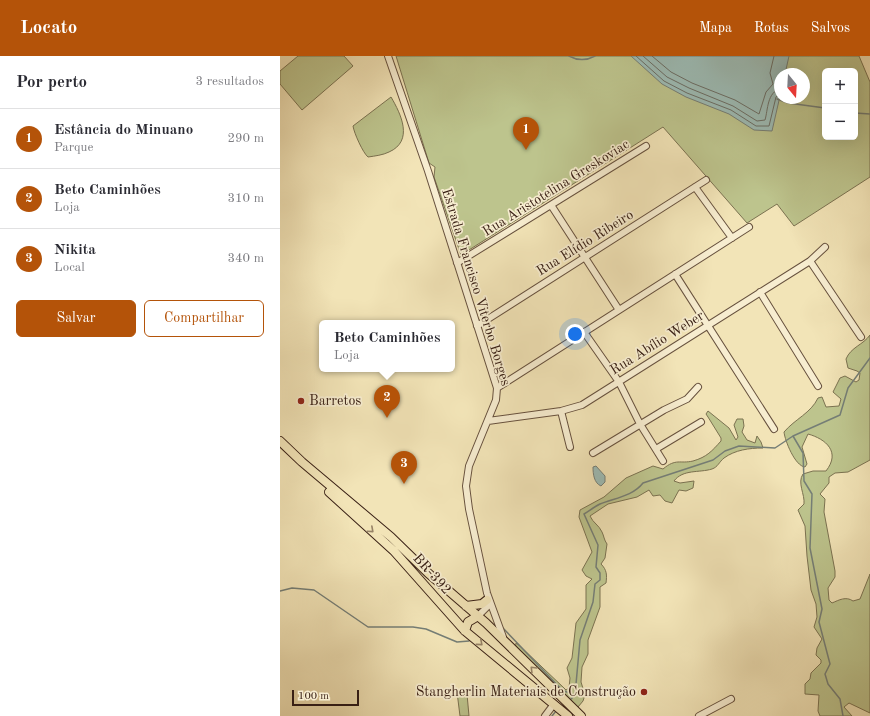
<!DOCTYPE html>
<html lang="pt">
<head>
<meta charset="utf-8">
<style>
	:root { --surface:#fff; --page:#f7f7f7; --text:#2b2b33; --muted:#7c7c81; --line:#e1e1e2; --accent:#b45309 }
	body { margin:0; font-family:"Old Standard TT",serif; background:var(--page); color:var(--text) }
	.controls { position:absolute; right:12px; top:12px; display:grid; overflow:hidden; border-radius:6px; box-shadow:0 4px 16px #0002 }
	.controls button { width:36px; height:36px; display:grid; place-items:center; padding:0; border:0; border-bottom:1px solid var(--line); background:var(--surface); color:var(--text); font:20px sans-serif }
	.compass { position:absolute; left:494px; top:12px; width:36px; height:36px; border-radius:50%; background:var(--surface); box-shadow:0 4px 16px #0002; rotate:162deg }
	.scale { position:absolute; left:12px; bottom:10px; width:67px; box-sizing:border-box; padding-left:4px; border:2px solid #392015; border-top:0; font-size:11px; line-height:14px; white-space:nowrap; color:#392015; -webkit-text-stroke:3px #f7edd0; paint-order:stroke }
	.you { position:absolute; left:295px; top:278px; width:14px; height:14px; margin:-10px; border:3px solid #fff; border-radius:50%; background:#1a73e8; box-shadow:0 0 0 6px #1a73e833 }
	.badge { display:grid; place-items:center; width:26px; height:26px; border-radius:50%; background:var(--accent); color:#fff; font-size:13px; font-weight:700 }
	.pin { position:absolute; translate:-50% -33px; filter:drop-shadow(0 1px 2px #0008) }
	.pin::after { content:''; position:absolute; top:21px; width:14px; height:12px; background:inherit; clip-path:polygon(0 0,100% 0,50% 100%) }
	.popup { position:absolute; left:39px; top:264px; width:136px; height:52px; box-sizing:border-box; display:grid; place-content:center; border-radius:6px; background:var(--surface); filter:drop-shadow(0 1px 3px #0005); font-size:13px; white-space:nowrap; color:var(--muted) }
	.popup b { font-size:15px; color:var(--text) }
	.popup::after { content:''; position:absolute; left:50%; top:100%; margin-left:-8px; border:8px solid transparent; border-top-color:var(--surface) }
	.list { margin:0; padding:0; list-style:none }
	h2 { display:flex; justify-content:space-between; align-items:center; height:52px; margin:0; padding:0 16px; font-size:17px }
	h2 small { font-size:13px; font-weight:400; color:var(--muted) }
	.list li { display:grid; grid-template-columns:26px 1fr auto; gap:12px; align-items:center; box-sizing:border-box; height:60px; padding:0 16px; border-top:1px solid var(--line) }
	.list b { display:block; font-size:15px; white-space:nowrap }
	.list p { margin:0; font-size:13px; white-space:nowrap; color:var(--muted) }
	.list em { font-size:13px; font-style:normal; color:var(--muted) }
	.actions { display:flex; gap:8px; padding:12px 16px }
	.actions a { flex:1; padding:9px 0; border:1px solid var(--accent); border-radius:6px; text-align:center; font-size:14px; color:var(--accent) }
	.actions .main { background:var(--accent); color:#fff }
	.map { position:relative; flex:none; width:590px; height:660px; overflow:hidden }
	header { display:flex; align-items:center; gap:24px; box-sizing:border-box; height:56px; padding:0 20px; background:var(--accent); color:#fff }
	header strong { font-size:19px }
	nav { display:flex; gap:22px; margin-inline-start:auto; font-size:14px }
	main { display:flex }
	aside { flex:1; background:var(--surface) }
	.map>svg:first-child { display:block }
	.green { fill:#bdc48d; stroke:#7b7251; fill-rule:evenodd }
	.water { fill:#9dbdb7; stroke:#757e76 }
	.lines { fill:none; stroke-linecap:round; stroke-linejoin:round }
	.shore { stroke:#6b6e66; stroke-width:1 }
	.stream { stroke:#757e76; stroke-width:1.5 }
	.minor-casing { stroke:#67513e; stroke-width:8 }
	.highway-casing { stroke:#392015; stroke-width:10 }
	.minor { stroke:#f7edd0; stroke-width:6 }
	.highway { stroke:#f2e4b7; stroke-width:8 }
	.oneway { stroke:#968266 }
	.poi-dot { fill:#8f2418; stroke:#f7edd0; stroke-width:1.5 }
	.labels { text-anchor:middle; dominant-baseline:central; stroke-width:3.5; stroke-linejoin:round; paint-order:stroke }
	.street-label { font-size:14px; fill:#392015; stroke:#f7edd0 }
	.poi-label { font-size:14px; fill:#392015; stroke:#f7edd0; text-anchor:start }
</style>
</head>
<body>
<header>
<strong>Locato</strong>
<nav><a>Mapa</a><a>Rotas</a><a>Salvos</a></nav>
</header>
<main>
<aside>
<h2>Por perto<small>3 resultados</small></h2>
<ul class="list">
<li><span class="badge">1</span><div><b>Estância do Minuano</b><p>Parque</p></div><em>290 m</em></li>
<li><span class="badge">2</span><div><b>Beto Caminhões</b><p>Loja</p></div><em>310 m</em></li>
<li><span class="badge">3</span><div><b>Nikita</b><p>Local</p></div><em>340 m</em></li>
</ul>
<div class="actions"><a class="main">Salvar</a><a>Compartilhar</a></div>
</aside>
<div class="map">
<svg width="590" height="660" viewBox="0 0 590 660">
	<rect width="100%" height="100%" fill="#f2e4b7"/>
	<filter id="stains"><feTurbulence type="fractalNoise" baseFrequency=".005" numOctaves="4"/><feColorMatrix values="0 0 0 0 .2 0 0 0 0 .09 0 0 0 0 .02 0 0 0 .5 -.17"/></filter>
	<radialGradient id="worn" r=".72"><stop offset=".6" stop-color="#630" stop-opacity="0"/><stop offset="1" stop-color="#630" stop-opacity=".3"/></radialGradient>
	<path class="green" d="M 18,0 L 64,0 L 73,10 L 22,54 L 0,28 L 0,15 Z
		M 116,0 L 579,0 L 590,26 L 590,121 L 514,170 L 497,148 L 467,167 L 383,71 L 181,199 L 154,121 L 155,111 L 149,107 ZM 545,15 L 575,15 L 575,81 L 545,81 ZM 500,18 L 524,18 L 524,42 L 500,42 Z
		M 111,41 C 121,58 134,85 109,96 C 103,99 95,100 88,101 C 83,97 74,77 73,70 Z
		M 590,279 L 590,404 L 568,416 L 555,417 L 549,421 L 549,427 L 540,438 L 545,443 L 544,456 L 555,515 L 555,521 L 548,532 L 549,544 L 552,547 C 559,544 566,540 573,545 L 580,543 L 590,518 L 590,657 L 569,647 L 564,651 L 572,660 L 540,660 L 538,655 L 539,639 L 525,638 L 525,628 L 530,623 L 531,617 L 541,607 L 541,604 L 536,599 L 537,592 L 542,583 L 534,571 L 537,561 L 536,548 L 531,534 L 527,500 L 525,470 L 518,454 L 524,448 C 525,438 517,427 523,418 L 533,415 L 546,415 C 561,396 546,383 528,378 L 522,391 L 527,408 L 525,411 C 515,410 505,385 504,376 C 515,363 531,357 538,342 L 542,341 L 546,351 L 559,350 L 561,343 L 553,336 L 560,322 L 565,320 L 576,326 L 579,324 L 580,317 L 577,315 L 568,312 L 566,303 C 571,291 583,289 590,279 Z
		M 428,355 L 449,372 L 456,384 L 458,381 L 454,369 L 457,363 L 463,363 L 464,370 L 462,376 L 467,384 L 475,387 L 477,380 L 481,386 L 483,392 C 469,392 455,394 444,402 C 439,406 438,411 432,413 C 419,417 403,413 394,425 L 400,427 L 414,425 L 413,432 L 406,435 L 399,434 L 392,447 L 385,445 L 380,439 L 373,440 L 369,434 L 357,441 L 328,448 L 310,460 C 313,467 319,469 322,476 C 324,480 324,484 327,488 L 325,502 L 321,508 C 327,514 327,519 326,527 L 320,531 L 320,551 L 308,584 L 308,598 L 302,611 L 301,626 L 305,639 L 303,645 L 298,651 L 235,594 L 236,587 L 241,591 L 284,632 L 286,634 L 289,632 L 290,622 L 287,612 L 292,602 L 296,567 L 306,553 L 306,529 L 312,523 L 306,520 L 302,514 L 312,496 L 299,461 L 300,454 L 324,441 L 346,422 L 373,410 L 383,413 C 396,402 400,408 413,405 C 427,401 432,395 441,385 L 441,382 L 428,361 L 426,358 Z
		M 177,636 L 187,638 L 189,660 L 180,660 Z"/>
	<path class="water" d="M 351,0 L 509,0 L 505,18 L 500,18 L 500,40 L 492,75 L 474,74 L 449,58 L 406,41 L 382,28 Z
		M 316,410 L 325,420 L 325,426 L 321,430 C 314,427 313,418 313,411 Z"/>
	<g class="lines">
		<path class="shore" d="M 356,0 L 384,25 L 407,37 L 451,54 L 476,70 L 489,70 L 496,41 L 500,38
			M 363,0 L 387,21 L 409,32 L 453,50 L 477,65 L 485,64 C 488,54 487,36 500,33
			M 372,0 L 391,16 L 412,27 L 455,44 L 479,58 L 486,36 L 493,28 L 490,17 L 494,0"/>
		<path class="stream" d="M 289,0 C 298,5 306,5 315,0
			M 497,43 L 508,47 L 545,52
			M 575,57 L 590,58
			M 513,380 L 523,397 L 524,425 L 532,438 L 530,492 L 542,553 L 539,566 L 550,608 L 545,618 L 548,628 L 560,643 L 563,660
			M 0,535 L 12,532 L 34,534 L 88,571 L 133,571 L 146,573 L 177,586 L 189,585
			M 222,571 L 282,634 L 294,639
			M 290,644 L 295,639 L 300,584 L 313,546 L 315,528 L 320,524 L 320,517 L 316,511 L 318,489 L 304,458 C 309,455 314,451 320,448 C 335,442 353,440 363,427 L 433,404 L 445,395 L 459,390 L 495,392 L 513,380 L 560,359 L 568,332 L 590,302
			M 272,660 L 276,655"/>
		<g class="minor-casing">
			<path id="minor" d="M 108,0 L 148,115 L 217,332 L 216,344 L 189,410 L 186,430 L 189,453 L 207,537 L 223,581
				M 415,131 L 452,182
				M 271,149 L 339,254
				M 530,205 L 581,281
				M 177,207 L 366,90
				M 395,218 L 494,373
				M 480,236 L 538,330
				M 197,270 L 426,124
				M 304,276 L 339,326 L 360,368 L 383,405
				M 217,332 L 469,171
				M 281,355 L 290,391
				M 208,365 L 281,355 L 302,349 L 530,205 L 545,191
				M 376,393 L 421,366
				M 313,397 L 384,354 L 407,343 L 418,331
				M 198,560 L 207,551 L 208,541
				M 265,660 L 274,648
				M 419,660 L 451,643"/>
		</g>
		<g class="highway-casing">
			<path id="highway" d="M 0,385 L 22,406 L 111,481 L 148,517 L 206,567 L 301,660
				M 49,436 L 114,495 L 185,575 L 288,660
				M 186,550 L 202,548 L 207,544
				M 185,575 L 188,566 L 198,560"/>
		</g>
		<use href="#minor" class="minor"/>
		<use href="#highway" class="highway"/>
	</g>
	<defs><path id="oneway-chevron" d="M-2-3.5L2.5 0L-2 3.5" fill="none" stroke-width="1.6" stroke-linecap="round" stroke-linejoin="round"/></defs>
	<g class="oneway">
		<use href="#oneway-chevron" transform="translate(91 474) rotate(42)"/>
		<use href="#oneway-chevron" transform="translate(200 587) rotate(41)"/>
		<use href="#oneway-chevron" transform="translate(253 613) rotate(-135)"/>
	</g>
	<g class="poi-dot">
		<circle cx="21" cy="345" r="4"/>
		<circle cx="364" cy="636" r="4"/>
	</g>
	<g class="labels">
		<g class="street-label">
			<text transform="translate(276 132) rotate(-32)">Rua Aristotelina Greskoviac</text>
			<text transform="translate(305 187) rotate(-32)">Rua Elídio Ribeiro</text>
			<text transform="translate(196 231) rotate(73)">Estrada Francisco Viterbo Borges</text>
			<text transform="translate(377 287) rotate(-32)">Rua Abílio Weber</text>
			<text transform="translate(152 518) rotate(48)">BR-392</text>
		</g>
		<g class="poi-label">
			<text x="29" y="345">Barretos</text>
			<text x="356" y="636" text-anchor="end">Stangherlin Materiais de Construção</text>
		</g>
	</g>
	<rect width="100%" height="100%" filter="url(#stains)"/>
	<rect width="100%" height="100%" fill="url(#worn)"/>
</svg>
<div class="controls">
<button>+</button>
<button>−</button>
</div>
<svg class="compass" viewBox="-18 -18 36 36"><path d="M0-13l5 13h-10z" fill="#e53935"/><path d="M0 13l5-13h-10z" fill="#7c7c81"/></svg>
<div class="scale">100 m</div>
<div class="you"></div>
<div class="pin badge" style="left:246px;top:94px">1</div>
<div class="pin badge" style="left:107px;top:362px">2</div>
<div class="popup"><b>Beto Caminhões</b>Loja</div>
<div class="pin badge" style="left:124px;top:428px">3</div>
</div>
</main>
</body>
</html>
